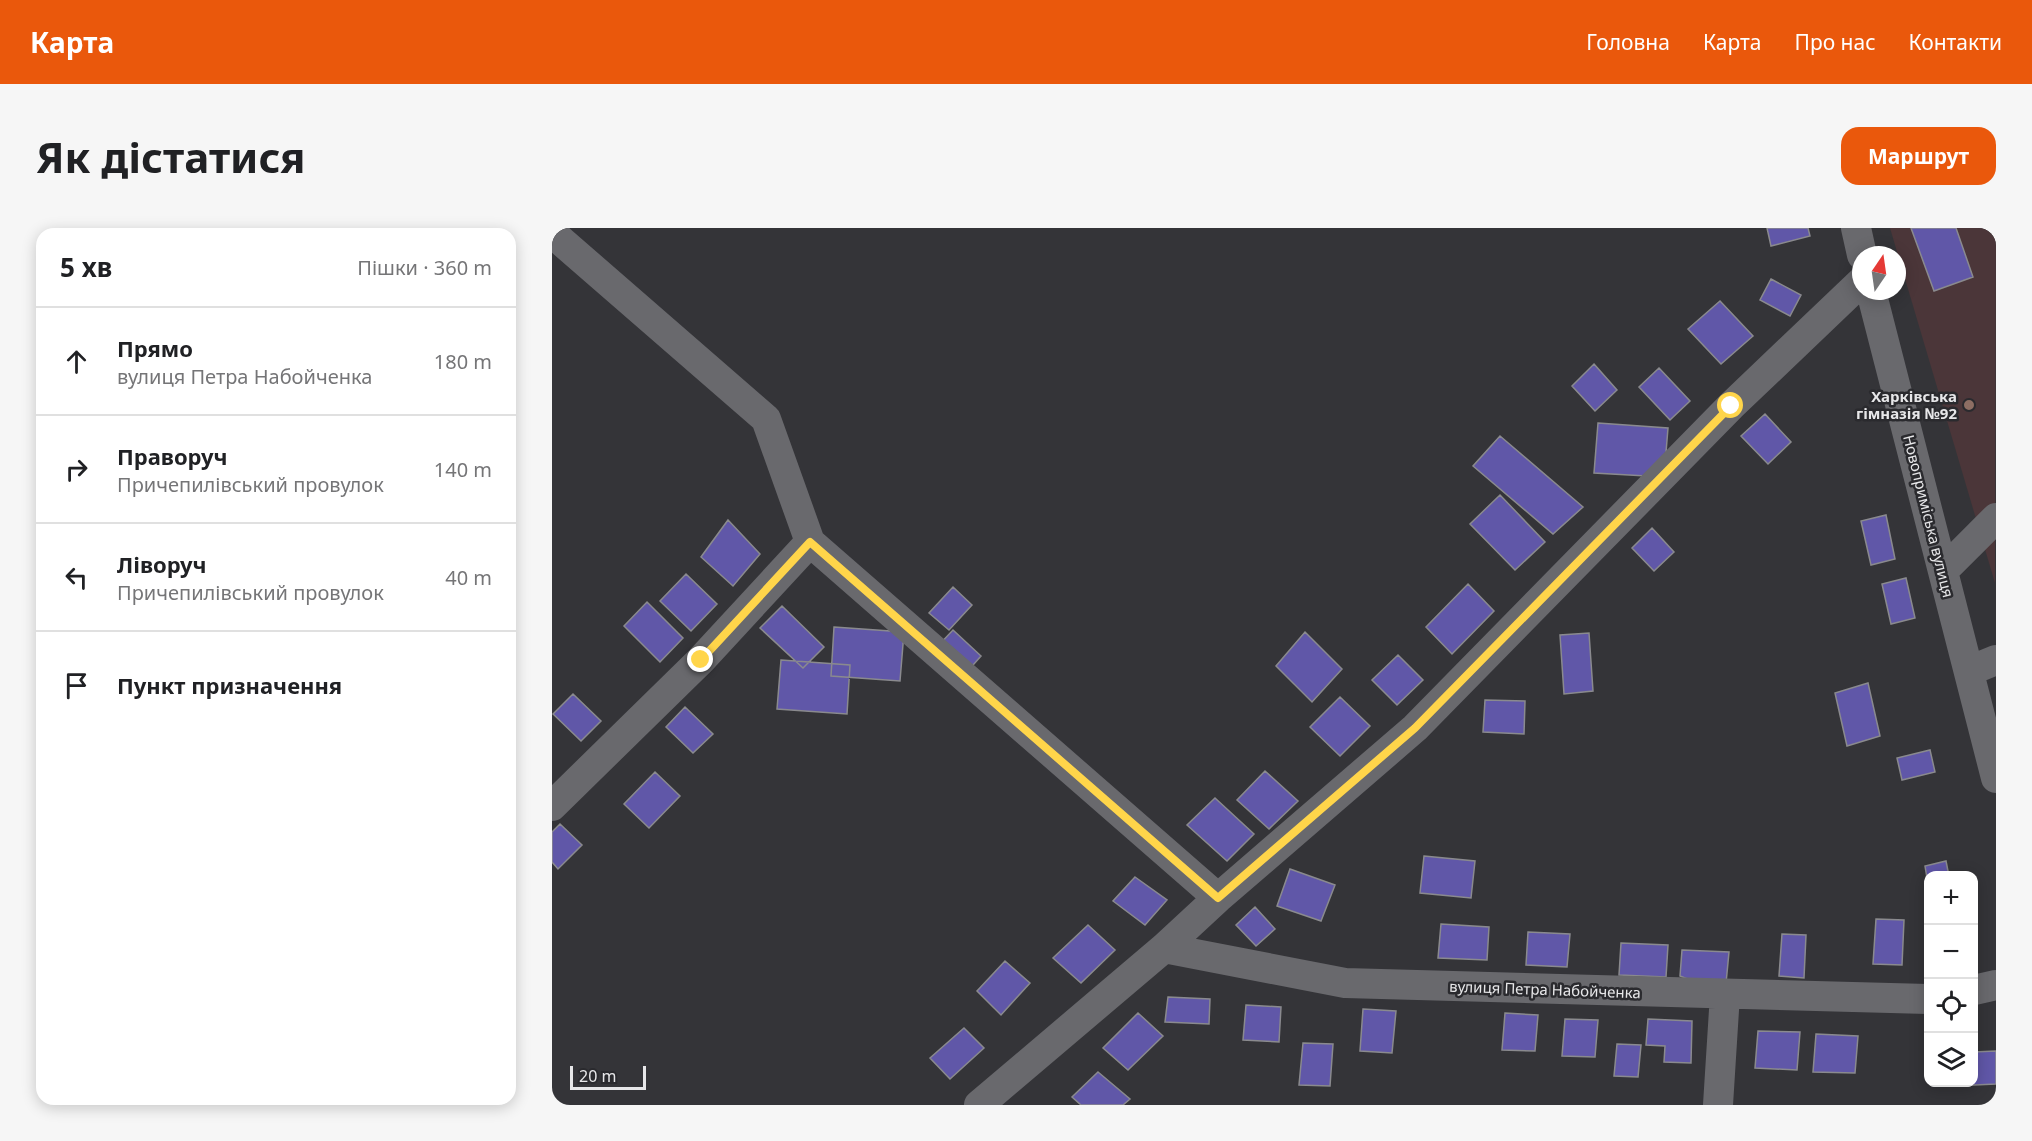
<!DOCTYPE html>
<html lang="uk">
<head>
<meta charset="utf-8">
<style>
	:root { --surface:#fff; --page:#f6f6f6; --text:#202124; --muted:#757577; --line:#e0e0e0; --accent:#ea580c }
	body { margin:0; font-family:"Noto Sans",sans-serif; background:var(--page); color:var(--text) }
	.controls { position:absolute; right:18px; bottom:18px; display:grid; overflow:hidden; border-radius:12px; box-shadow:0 3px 15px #0003 }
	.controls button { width:54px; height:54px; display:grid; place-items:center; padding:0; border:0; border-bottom:2px solid var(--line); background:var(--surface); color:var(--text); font:30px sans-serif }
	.compass { position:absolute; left:1300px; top:18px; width:54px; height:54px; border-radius:50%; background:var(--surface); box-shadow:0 3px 15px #0003; rotate:13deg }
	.scale { position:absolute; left:18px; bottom:15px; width:76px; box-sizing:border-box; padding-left:6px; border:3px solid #e7e7e9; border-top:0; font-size:16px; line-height:21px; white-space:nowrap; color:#e7e7e9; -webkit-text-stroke:4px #2a2a2e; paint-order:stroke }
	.stop { position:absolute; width:18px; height:18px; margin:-14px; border:4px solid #ffd54a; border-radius:50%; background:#fff }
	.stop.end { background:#ffd54a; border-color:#fff; box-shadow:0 2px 6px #0008 }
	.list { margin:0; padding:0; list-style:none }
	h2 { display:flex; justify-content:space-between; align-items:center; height:78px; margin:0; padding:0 24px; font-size:26px }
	h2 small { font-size:20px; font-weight:400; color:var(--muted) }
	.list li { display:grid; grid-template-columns:39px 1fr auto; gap:18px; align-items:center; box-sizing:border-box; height:108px; padding:0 24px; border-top:2px solid var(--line) }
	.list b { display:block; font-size:22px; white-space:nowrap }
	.list p { margin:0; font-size:20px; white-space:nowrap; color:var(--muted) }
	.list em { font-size:20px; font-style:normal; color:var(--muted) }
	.icon { flex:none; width:33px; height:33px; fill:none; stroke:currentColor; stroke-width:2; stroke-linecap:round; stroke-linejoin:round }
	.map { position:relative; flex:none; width:1444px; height:877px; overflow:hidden; border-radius:18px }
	header { display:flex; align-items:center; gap:36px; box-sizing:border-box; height:84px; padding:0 30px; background:var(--accent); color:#fff }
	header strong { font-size:28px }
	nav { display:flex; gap:33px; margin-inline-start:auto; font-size:21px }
	.intro { display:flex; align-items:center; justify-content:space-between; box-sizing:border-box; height:144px; padding:0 36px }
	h1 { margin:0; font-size:42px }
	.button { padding:15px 27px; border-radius:18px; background:var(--accent); color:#fff; font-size:21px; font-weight:700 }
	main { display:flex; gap:36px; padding:0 36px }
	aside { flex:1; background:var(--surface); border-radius:18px; box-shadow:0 3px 15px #0003 }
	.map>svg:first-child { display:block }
	.education { fill:#4b3639 }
	.building { fill:#6057a8; stroke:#8a8a8e; stroke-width:1.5 }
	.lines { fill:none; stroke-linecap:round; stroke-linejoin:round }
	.minor { stroke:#69696d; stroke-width:30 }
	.route { stroke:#ffd54a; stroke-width:8 }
	.education-dot { fill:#8d6e63; stroke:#2a2a2e; stroke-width:2 }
	.labels { text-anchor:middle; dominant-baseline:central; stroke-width:5; stroke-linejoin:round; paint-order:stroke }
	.poi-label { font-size:15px; font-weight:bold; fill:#e7e7e9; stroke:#2a2a2e; text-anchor:end }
	.street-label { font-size:15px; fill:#e7e7e9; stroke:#2a2a2e }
</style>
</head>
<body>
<header>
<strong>Карта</strong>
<nav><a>Головна</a><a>Карта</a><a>Про нас</a><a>Контакти</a></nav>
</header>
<div class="intro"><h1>Як дістатися</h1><a class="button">Маршрут</a></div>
<main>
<aside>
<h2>5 хв<small>Пішки · 360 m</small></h2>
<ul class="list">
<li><svg class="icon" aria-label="ahead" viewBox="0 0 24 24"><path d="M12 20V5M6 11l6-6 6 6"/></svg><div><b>Прямо</b><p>вулиця Петра Набойченка</p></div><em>180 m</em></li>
<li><svg class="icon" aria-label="right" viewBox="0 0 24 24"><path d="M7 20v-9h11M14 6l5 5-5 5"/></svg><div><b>Праворуч</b><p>Причепилівський провулок</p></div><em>140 m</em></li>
<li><svg class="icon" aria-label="left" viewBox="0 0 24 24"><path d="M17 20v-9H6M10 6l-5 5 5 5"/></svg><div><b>Ліворуч</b><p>Причепилівський провулок</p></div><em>40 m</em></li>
<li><svg class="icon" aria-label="arrive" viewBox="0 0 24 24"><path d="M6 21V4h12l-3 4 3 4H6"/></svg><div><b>Пункт призначення</b></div></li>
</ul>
</aside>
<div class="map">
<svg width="1444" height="877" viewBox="0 0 1444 877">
	<rect width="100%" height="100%" fill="#343438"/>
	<path class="education" d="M 1338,0 L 1444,0 L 1443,355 Z"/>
	<path class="building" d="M 1215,0 L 1256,0 L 1258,8 L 1219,18 Z
		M 1359,0 L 1404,0 L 1421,49 L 1382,63 Z
		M 1219,51 L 1249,67 L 1238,88 L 1208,72 Z
		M 1168,73 L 1201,108 L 1169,136 L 1136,101 Z
		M 1042,136 L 1065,162 L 1043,183 L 1020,158 Z
		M 1107,140 L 1138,173 L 1118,192 L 1087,159 Z
		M 1213,186 L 1239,214 L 1216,236 L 1189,208 Z
		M 1046,195 L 1116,200 L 1112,249 L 1042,245 Z
		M 948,208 L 1031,279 L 1001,306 L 921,238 Z
		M 948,267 L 993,314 L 963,342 L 918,296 Z
		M 1334,287 L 1343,331 L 1319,337 L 1309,293 Z
		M 176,292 L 208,326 L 181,358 L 149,329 Z
		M 1100,300 L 1122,324 L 1102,343 L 1080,320 Z
		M 134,346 L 165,376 L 139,403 L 108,373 Z
		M 1354,350 L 1363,390 L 1339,396 L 1330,356 Z
		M 916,356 L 942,383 L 900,426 L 874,399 Z
		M 401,359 L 420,377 L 397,402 L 377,385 Z
		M 95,374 L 131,410 L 108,434 L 72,398 Z
		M 230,378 L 272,419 L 251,440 L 208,400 Z
		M 282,399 L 352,404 L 348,453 L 279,448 Z
		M 401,402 L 429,428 L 414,445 L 385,419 Z
		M 753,404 L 790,441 L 760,474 L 724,438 Z
		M 1037,405 L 1041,463 L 1012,466 L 1008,407 Z
		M 846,427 L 871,452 L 845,477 L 820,452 Z
		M 229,432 L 298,437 L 295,486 L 225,481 Z
		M 1316,455 L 1328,508 L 1295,518 L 1283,465 Z
		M 21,466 L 49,493 L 29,513 L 1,486 Z
		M 788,469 L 818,498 L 788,528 L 758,499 Z
		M 933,472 L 973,473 L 972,506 L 931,504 Z
		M 133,479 L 161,506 L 141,525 L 114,499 Z
		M 1378,522 L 1383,544 L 1350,552 L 1345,530 Z
		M 713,543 L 746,573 L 717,601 L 685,572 Z
		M 103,544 L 128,568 L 97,600 L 72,576 Z
		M 663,570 L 702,606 L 675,633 L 635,597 Z
		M 8,596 L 30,617 L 6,641 L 0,634 L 0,604 Z
		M 872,628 L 923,633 L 919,670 L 868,665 Z
		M 1394,633 L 1397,648 L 1376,648 L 1376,656 L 1373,638 Z
		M 738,641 L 783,657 L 769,693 L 725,678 Z
		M 583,649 L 615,672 L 593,697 L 561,673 Z
		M 703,679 L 723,701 L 704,718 L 684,697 Z
		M 1324,691 L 1352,692 L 1350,737 L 1321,736 Z
		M 889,696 L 937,699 L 935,732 L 886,730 Z
		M 536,697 L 563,722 L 529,755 L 501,730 Z
		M 976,704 L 1018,706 L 1015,739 L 974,737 Z
		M 1230,706 L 1254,707 L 1252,750 L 1227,748 Z
		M 1069,715 L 1116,717 L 1114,749 L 1067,747 Z
		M 1130,722 L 1177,724 L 1173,766 L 1128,748 Z
		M 453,733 L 478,755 L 449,787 L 425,763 Z
		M 616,769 L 658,771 L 657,796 L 613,794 Z
		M 694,777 L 729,779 L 727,814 L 691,812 Z
		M 811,781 L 844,783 L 840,825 L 808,823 Z
		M 586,785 L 611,808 L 576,842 L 551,820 Z
		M 953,785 L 986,787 L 983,823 L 950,822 Z
		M 1013,791 L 1046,792 L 1043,829 L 1010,828 Z
		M 1096,791 L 1140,793 L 1139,835 L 1112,834 L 1113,818 L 1094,817 Z
		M 412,800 L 432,820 L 398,851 L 378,830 Z
		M 1206,803 L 1248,804 L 1245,842 L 1203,840 Z
		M 1264,806 L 1306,808 L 1303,845 L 1261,844 Z
		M 751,815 L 781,816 L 778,858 L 747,857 Z
		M 1065,816 L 1089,817 L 1086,849 L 1062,848 Z
		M 1444,823 L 1444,856 L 1402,858 L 1402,854 L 1422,854 L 1422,824 Z
		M 546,844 L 578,871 L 571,877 L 529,877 L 520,869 Z"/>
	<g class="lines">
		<path class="minor" d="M 1304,0 L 1310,27
			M 0,5 L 214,191 L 258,314 L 666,670
			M 1319,63 L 1444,550
			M 1391,343 L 1444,290
			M 1417,443 L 1444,432
			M 0,578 L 149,432 L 258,314
			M 612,720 L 793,755 L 1376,771
			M 1422,762 L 1444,757
			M 427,877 L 612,720 L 666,670 L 863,500 L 1179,178 L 1309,54
			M 1166,877 L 1173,766"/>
	</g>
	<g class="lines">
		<path class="route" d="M 149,432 L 258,314 L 666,670 L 863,500 L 1179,178"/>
	</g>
	<circle class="education-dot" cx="1417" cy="177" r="6"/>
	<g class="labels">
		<g class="poi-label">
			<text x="1405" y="168">Харківська<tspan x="1405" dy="17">гімназія №92</tspan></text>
		</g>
		<g class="street-label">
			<text transform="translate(1377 288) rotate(76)">Новоприміська вулиця</text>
			<text transform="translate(993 761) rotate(2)">вулиця Петра Набойченка</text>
		</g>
	</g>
</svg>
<div class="controls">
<button>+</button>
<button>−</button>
<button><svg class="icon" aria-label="locate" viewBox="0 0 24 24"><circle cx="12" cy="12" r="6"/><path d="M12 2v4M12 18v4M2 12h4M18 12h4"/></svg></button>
<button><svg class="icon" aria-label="layers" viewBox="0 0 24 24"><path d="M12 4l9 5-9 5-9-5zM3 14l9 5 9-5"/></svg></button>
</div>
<svg class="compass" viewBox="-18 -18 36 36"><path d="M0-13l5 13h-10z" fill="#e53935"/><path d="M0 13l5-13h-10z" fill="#757577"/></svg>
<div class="scale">20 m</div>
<div class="stop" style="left:1179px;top:178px"></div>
<div class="stop end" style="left:149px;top:432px"></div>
</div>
</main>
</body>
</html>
